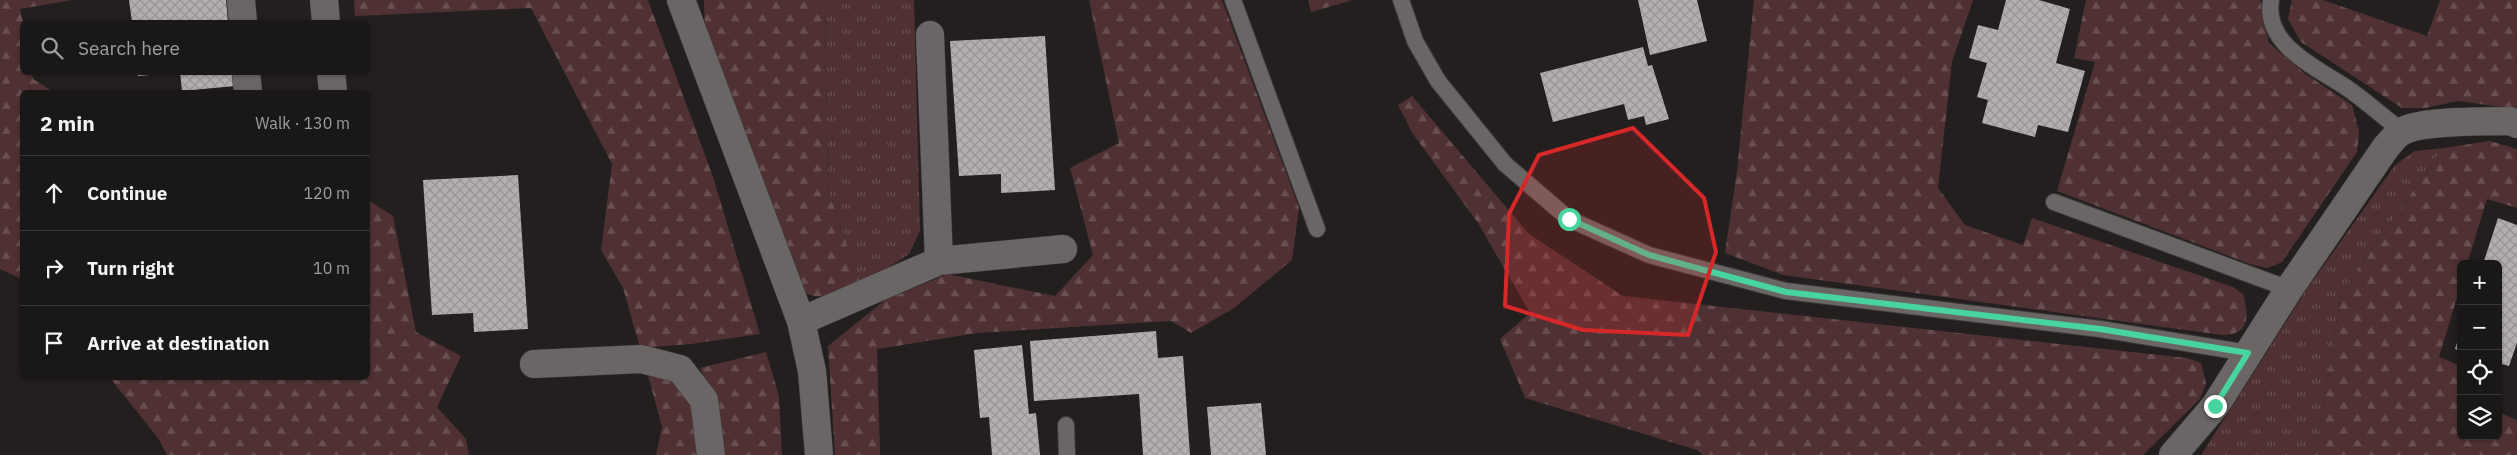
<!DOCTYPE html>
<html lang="en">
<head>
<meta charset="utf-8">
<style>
	:root { --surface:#1a1717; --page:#232020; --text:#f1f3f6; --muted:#9f9fa1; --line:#383636 }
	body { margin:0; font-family:"IBM Plex Sans",sans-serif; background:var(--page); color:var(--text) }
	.controls { position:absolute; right:15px; bottom:15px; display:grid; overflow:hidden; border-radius:8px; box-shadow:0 1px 4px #0004 }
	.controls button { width:45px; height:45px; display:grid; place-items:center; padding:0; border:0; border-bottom:1px solid var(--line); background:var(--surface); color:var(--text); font:25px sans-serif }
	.stop { position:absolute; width:15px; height:15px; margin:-11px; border:4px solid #47d49e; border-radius:50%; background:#fff }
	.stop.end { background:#47d49e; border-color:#fff; box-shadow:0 1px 5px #0008 }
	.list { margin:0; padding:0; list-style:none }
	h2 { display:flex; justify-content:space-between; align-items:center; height:65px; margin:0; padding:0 20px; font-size:21px }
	h2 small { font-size:16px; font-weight:400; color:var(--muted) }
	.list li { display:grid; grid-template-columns:32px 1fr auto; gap:15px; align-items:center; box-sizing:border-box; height:75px; padding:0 20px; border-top:1px solid var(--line) }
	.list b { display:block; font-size:19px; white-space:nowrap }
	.list em { font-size:16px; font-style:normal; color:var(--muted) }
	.icon { flex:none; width:28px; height:28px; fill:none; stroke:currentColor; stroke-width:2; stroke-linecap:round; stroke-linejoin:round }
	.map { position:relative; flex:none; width:2517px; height:455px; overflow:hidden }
	.search { position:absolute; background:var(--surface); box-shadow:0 1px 4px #0004; left:20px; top:20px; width:350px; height:55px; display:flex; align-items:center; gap:12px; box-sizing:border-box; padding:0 18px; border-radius:8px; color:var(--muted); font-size:19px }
	.panel { position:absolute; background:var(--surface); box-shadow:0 1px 4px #0004; left:20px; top:90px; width:350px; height:290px; border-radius:8px }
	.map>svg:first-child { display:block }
	.grass { fill:url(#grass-tufts) }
	.forest { fill:url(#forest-firs) }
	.building { fill:url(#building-cross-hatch) }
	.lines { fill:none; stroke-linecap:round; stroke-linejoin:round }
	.lane-casing { stroke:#3e3b3b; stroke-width:18 }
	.street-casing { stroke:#3e3b3b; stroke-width:29 }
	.lane { stroke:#6b6666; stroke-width:16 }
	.street { stroke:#6b6666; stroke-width:28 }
	.route { stroke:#47d49e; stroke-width:6 }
	.marked { fill:#d62828; fill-opacity:0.2; stroke:#d62828; stroke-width:4; stroke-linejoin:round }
</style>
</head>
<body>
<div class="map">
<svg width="2517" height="455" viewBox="0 0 2517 455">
	<defs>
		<pattern id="grass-tufts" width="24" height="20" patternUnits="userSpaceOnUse" patternTransform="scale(1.25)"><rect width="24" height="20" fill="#4f3133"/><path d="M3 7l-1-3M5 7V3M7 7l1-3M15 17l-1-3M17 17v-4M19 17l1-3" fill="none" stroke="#694f51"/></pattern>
		<pattern id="forest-firs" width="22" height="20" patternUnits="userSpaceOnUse" patternTransform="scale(1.25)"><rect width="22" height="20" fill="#4f3133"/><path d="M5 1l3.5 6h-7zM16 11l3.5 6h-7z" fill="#694f51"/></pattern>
		<pattern id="building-cross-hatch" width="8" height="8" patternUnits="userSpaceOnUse" patternTransform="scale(1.25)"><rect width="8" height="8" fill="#b3afaf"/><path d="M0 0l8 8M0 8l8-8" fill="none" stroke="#989595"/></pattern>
	</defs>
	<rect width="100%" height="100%" fill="#231f1f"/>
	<path class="grass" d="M 825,0 L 914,0 L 920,231 L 909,254 L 886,269 L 860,282 L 828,189 Z
		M 2443,148 L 2341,294 L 2316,455 L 2201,455 L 2307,289 L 2395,165 L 2415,151 Z"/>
	<path class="forest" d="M 0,0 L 72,0 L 20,9 L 23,22 L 22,72 L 32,73 L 33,79 L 54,92 L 22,92 L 22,279 L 0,269 Z
		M 354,0 L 648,0 L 713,177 L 760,334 L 691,344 L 640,348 L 623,288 L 601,250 L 612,164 L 531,8 L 355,16 Z
		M 704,0 L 825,0 L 828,189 L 860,282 C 840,291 825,302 804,293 L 705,36 Z
		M 1089,0 L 1222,0 L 1299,208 L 1292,260 L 1234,308 L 1191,333 L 1171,321 L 977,333 L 877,349 L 880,455 L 835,455 L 828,346 L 885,300 L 947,274 L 1055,296 L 1093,255 L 1070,168 L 1119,143 Z
		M 1308,0 L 1353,0 L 1311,12 Z
		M 1754,0 L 1973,0 L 1952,62 L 1938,188 L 1965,225 L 2023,245 L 2032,218 L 2233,287 L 2243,294 C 2249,316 2250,335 2222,335 L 1783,275 L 1725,253 L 1737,171 Z
		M 2086,0 L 2260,0 L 2269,43 L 2304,73 L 2352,105 L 2359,132 L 2357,152 L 2282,262 L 2268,268 L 2253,265 L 2057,191 L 2095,62 L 2074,58 Z
		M 2292,0 L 2323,0 L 2427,36 L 2440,0 L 2517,0 L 2517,109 L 2458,101 L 2425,108 L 2402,108 L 2301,42 L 2288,19 Z
		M 1412,96 L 1529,234 L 1623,296 L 2187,358 L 2201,363 L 2206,383 L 2200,399 L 2143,455 L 1703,455 L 1697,450 L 1525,398 L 1500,339 L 1530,313 L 1478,223 L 1413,134 L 1398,105 Z
		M 2490,141 L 2517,149 L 2517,208 L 2487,199 L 2467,264 L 2461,264 L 2461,284 L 2439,357 L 2461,366 L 2461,436 L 2498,436 L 2498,412 L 2517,420 L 2517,455 L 2316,455 L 2341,294 L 2443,148 Z
		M 368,200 L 393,216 L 416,332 L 461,356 L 437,407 L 466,439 L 469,455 L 167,455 L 158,438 L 110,378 L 368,378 Z
		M 766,352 L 779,396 L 782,455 L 720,455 L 713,397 L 700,368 Z
		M 646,368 L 676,379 L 695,407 L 701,455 L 656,455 L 662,427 Z"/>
	<path class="building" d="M 129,0 L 226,0 L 228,22 L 132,22 Z
		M 1638,0 L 1697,0 L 1707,41 L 1650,55 Z
		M 2006,0 L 2039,0 L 2070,9 L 2056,63 L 2085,71 L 2068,132 L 2038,125 L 2035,137 L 1982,123 L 1988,100 L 1977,97 L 1987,63 L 1969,58 L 1978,25 L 1998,30 Z
		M 1045,36 L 1055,190 L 1001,193 L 1001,174 L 959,176 L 950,41 Z
		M 1643,47 L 1648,66 L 1652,65 L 1669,119 L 1646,125 L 1644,116 L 1628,120 L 1624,104 L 1553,122 L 1540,73 Z
		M 137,72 L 161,72 L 162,74 L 138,76 Z
		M 180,72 L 233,72 L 235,86 L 182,91 Z
		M 518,175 L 528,329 L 474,332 L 473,313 L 432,315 L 423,180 Z
		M 2498,218 L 2517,225 L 2517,343 L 2509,366 L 2498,363 L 2498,264 L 2483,264 Z
		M 1156,331 L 1158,358 L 1183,356 L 1190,455 L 1143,455 L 1139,394 L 1034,401 L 1030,341 Z
		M 2460,333 L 2461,333 L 2461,351 L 2455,349 Z
		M 1022,345 L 1029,414 L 1036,413 L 1040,455 L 992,455 L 989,417 L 980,418 L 974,350 Z
		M 1261,403 L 1266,455 L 1211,455 L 1207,407 Z"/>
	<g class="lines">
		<g class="lane-casing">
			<path id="lane" d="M 1233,0 L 1317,229
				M 1401,0 L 1415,41 L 1438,81 L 1505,164 L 1569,219 L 1649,255 L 1786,291 L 2100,329 L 2248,353
				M 2271,0 C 2263,45 2317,68 2347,88 C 2366,101 2383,117 2402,131
				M 2054,202 L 2289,289
				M 1066,425 L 1067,455"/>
		</g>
		<g class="street-casing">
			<path id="street" d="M 241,0 L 243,22
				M 324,0 L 326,22
				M 681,0 L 801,321 L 812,371 L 819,455
				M 930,35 L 939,261
				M 246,72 L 248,92
				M 331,72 L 333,92
				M 801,321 L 939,261 L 1063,249
				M 534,364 L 641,359 L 680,369 L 704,400 L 711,455
				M 2173,455 L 2215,406 L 2289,289 L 2386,147 C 2391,142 2396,134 2403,131 C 2423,120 2486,122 2510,121 L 2517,124"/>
		</g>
		<use href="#lane" class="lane"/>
		<use href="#street" class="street"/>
	</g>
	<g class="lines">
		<path class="route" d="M 1569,219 L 1649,255 L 1786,292 L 2100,329 L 2248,353 L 2215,406"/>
	</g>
	<path class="marked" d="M 1633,128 L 1704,198 L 1716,252 L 1688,335 L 1583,330 L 1505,306 L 1509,214 L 1539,155 Z"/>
</svg>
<div class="controls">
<button>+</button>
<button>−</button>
<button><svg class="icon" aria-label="locate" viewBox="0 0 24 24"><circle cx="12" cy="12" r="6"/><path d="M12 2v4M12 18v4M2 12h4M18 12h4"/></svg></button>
<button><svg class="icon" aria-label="layers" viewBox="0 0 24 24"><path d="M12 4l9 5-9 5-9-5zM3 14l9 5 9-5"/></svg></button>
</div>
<div class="stop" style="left:1569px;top:219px"></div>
<div class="stop end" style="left:2215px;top:406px"></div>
<div class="search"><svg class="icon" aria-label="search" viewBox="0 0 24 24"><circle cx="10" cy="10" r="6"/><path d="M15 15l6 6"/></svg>Search here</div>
<section class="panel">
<h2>2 min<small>Walk · 130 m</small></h2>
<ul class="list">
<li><svg class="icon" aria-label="ahead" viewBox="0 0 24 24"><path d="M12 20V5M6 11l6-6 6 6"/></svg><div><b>Continue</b></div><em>120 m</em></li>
<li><svg class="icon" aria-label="right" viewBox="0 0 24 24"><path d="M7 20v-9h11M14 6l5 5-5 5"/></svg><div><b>Turn right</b></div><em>10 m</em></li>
<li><svg class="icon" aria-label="arrive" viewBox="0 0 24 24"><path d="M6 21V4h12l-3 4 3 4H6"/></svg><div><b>Arrive at destination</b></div></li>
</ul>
</section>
</div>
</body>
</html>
